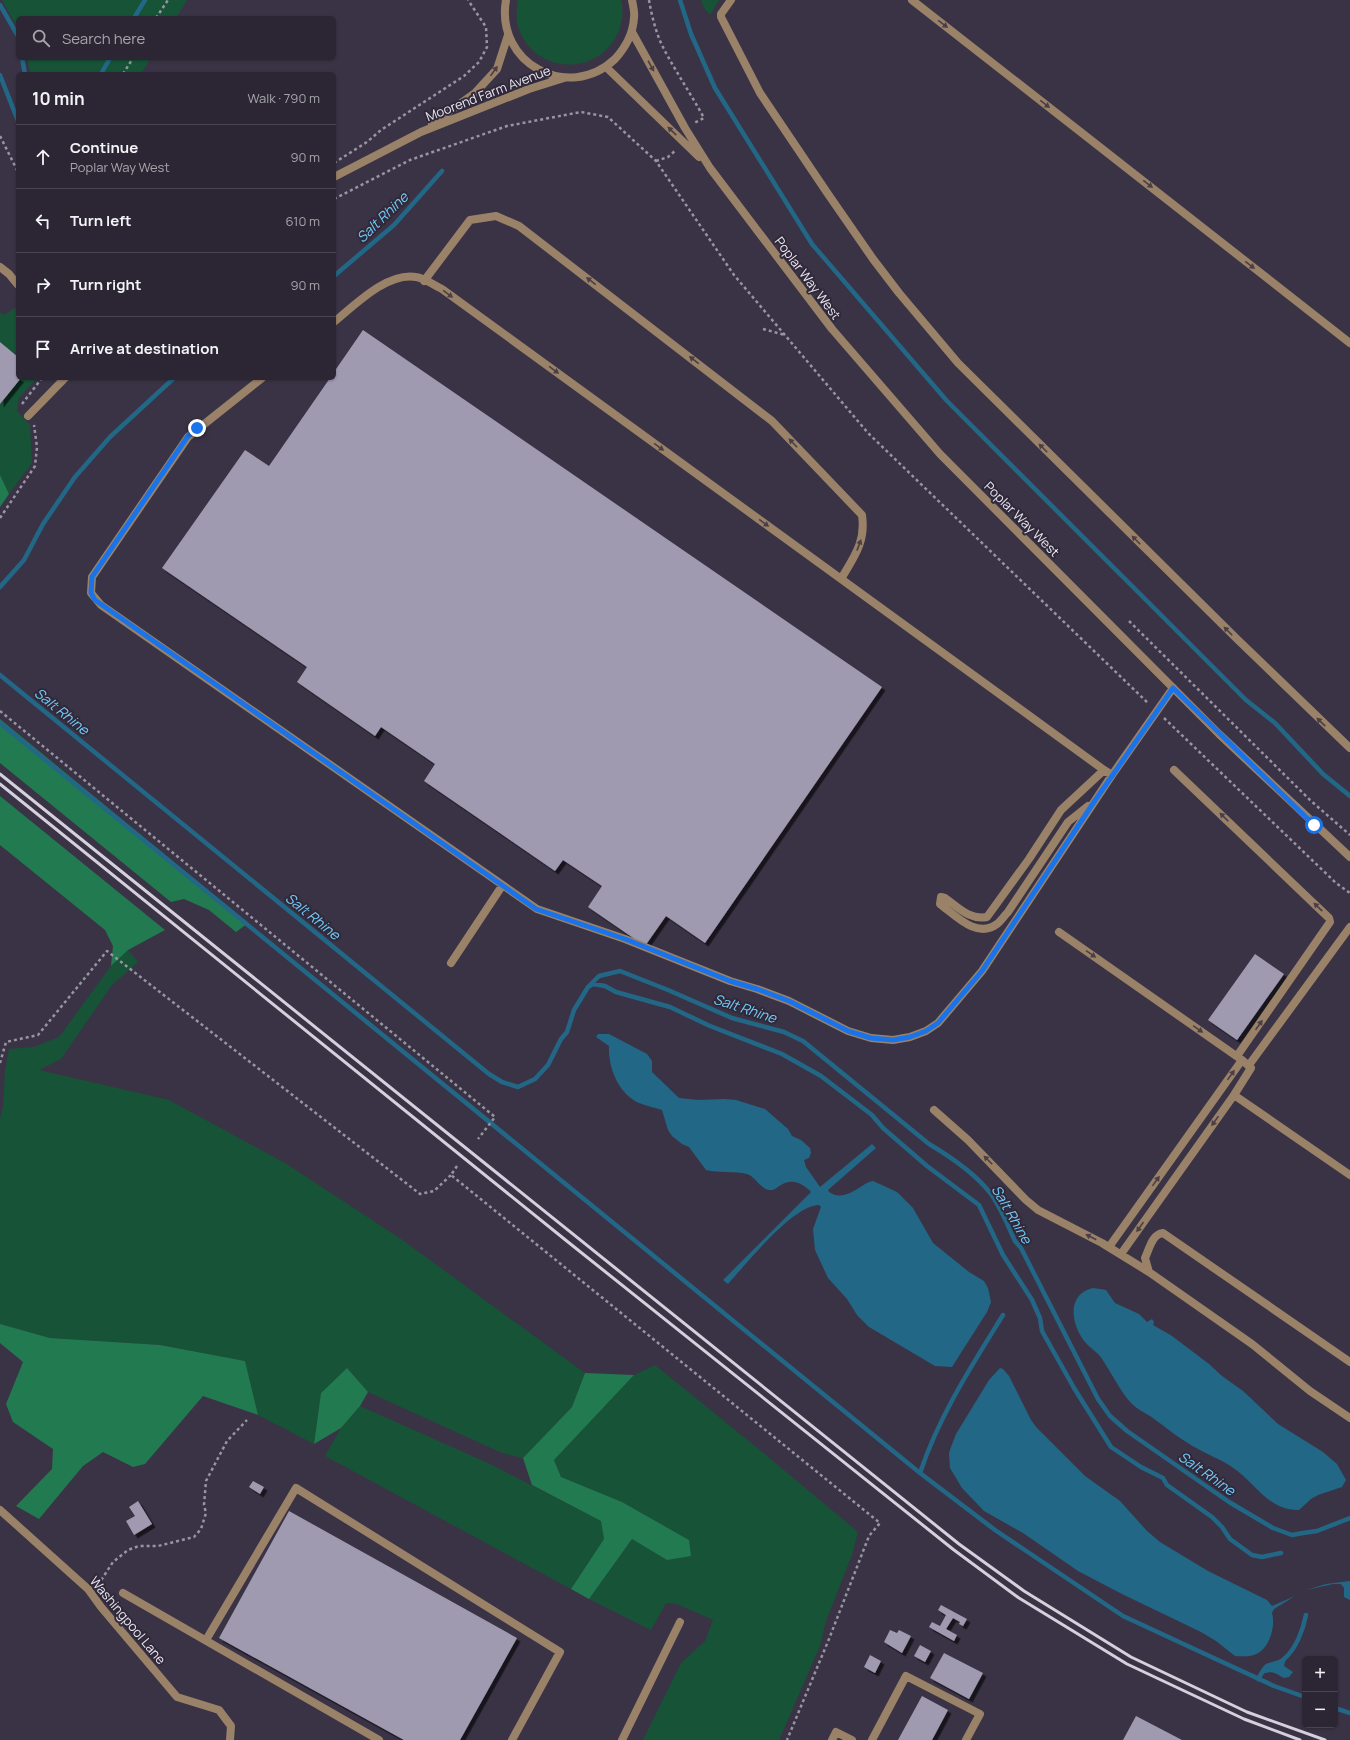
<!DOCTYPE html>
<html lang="en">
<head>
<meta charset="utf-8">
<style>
	:root { --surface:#2c2634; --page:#342e3c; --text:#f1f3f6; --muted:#a6a5ac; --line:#48434f }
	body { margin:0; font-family:Manrope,sans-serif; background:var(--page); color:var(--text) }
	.controls { position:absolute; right:12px; bottom:12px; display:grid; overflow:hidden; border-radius:6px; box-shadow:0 1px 3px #0004 }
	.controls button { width:36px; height:36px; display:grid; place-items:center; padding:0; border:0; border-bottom:1px solid var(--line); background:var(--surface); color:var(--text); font:20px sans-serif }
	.stop { position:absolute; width:12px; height:12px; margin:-9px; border:3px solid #1a73e8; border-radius:50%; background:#fff }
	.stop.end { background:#1a73e8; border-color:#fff; box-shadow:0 1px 4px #0008 }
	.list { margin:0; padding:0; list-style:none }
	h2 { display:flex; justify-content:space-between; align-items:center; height:52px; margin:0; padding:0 16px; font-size:17px }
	h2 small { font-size:13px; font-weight:400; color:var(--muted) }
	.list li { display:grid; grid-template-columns:26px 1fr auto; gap:12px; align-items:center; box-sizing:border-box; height:64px; padding:0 16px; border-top:1px solid var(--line) }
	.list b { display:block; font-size:15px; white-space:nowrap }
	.list p { margin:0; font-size:13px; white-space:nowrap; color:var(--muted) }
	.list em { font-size:13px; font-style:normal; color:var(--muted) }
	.icon { flex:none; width:22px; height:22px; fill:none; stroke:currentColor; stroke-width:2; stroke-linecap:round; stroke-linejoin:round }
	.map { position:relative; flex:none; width:1350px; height:1740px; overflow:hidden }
	.search { position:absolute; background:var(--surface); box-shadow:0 1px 3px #0004; left:16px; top:16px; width:320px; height:44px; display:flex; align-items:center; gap:10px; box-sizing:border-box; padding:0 14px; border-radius:6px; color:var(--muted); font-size:15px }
	.panel { position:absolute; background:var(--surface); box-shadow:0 1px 3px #0004; left:16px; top:72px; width:320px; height:308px; border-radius:6px }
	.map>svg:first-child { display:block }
	.green { fill:#175337 }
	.forest { fill:#227a51 }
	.water { fill:#236787 }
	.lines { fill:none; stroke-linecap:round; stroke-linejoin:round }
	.stream { stroke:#236787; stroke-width:4.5 }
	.building { fill:#9f9ab0; filter:url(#shadow) }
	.path { stroke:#9994a2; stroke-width:2.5; stroke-dasharray:3 3; stroke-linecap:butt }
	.service { stroke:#9a8268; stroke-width:8 }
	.minor { stroke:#9a8268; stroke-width:8 }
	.rail { stroke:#d5d0dc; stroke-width:3 }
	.oneway { fill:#4a3f46 }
	.route { stroke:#1a73e8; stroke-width:5 }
	.labels { text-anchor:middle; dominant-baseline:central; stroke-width:4; stroke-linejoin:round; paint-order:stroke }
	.street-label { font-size:13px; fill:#eae6f1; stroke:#30293a }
	.water-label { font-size:14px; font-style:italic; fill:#72cbf9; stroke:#30293a }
</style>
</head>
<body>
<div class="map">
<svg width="1350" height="1740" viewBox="0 0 1350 1740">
	<defs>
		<filter id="shadow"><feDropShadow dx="3.5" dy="3.5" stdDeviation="0" flood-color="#0009"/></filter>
	</defs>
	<rect width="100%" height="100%" fill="#3a3345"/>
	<path class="green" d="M 2,0 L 187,0 L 176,18 L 18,18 L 18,29 Z
		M 518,0 L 621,0 C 624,10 622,24 618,33 C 596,80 528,73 517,22 C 516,15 517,7 518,0 Z
		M 701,0 L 719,0 L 710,15 L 704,8 Z
		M 27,58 L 151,58 L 141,74 L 30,74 Z
		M 17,307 L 18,309 L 18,357 L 0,342 L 0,312 L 3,315 Z
		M 21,378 L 37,378 L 19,398 L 17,411 L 30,425 L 32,463 L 9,494 L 0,475 L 0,404 Z
		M 128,950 L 138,962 L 112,985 L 61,1059 L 39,1070 L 169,1100 L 285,1163 L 401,1239 L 585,1373 L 572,1407 L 523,1458 L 502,1453 L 368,1392 L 347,1368 L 321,1393 L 314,1444 L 258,1415 L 245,1361 L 160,1345 L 50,1338 L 0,1324 L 0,1118 L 3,1107 L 5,1070 L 9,1049 L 34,1047 L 59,1037 L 111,966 Z
		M 655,1365 L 761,1451 L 858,1532 L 852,1555 L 826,1621 L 820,1646 L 779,1740 L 643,1740 L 681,1663 L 705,1641 L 713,1620 L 677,1604 L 666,1603 L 651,1630 L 589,1599 L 632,1539 L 667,1560 L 689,1540 L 624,1503 L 561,1477 L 554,1460 L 634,1375 Z
		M 360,1406 L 488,1463 L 601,1521 L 604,1539 L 571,1589 L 325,1456 L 341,1428 Z"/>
	<path class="forest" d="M 0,475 L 9,494 L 0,507 Z
		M 0,719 L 248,923 L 236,932 L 209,910 L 184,899 L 171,902 L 0,763 Z
		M 0,796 L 165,930 L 128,950 L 111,966 L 113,946 L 105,930 L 0,845 Z
		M 0,1324 L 50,1338 L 160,1345 L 245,1361 L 258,1415 L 203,1396 L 145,1464 L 133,1467 L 103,1452 L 83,1466 L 39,1519 L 16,1506 L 52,1469 L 53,1449 L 13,1422 L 6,1404 L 23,1362 L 0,1343 Z
		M 347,1368 L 368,1392 L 360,1406 L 341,1428 L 314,1444 L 321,1393 Z
		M 585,1373 L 634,1375 L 554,1460 L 561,1477 L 622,1502 L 689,1540 L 691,1556 L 667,1560 L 632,1539 L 589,1599 L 571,1589 L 604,1539 L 601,1521 L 532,1485 L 523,1458 L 572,1407 Z"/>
	<path class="water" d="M 598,1034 L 609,1034 L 647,1054 L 652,1061 L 652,1072 L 679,1098 L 698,1100 L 724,1099 L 736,1100 L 765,1109 L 788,1129 L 792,1136 L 801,1140 L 810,1148 L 811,1153 L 809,1158 L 804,1160 L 806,1167 L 820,1187 L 872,1144 L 876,1148 L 828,1190 L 829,1192 C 843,1202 857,1188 869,1182 L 873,1181 L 897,1192 L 913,1208 L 933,1243 L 969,1272 L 984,1281 L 988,1288 L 991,1302 L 987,1312 L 952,1367 L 935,1366 L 869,1327 L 857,1315 L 847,1299 L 828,1278 L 815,1250 L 813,1229 L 821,1207 L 819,1205 C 793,1205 746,1264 728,1284 L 723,1280 L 811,1192 C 803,1183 792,1178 781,1185 C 777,1187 774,1191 770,1190 C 760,1189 756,1177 747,1174 C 734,1171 719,1173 706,1170 L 689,1147 L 682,1144 L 672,1136 L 668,1130 L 662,1110 C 654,1107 644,1106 635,1101 C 617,1090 608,1066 609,1046 L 596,1037 Z
		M 1093,1288 L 1106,1290 L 1115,1303 L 1139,1314 L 1147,1322 L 1152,1319 L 1154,1322 L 1153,1325 L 1172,1336 L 1209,1364 L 1222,1376 L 1243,1391 L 1278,1424 L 1323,1452 L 1337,1464 L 1346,1480 L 1342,1487 L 1318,1495 L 1311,1499 L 1299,1510 C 1268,1511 1255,1482 1232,1467 C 1222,1460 1211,1456 1200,1450 C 1182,1441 1167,1428 1150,1416 C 1144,1412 1137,1409 1132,1404 C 1121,1393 1111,1372 1102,1359 C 1098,1352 1090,1348 1085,1342 C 1071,1325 1066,1294 1093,1288 Z
		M 1000,1368 L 1003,1369 L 1009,1376 L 1031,1420 L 1037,1428 L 1085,1476 L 1120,1501 L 1147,1531 L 1160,1542 L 1208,1571 L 1267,1600 L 1272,1606 L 1295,1596 L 1274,1609 L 1272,1613 C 1276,1627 1269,1650 1254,1655 C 1248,1657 1241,1656 1235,1656 L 1216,1641 L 1201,1632 L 1122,1594 L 1078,1571 L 1023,1533 L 984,1511 L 962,1488 L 950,1468 L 949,1453 L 951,1447 L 956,1434 L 989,1380 Z
		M 1350,1581 L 1350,1600 L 1344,1597 L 1344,1588 L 1341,1584 L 1333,1584 L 1306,1590 L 1326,1584 Z
		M 1286,1658 L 1284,1666 L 1293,1672 L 1289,1677 L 1284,1678 C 1275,1673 1273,1670 1262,1674 C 1268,1662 1277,1666 1286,1658 Z"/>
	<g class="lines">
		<path class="stream" d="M 680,0 L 691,34 L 715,88 L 812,244 L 947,401 L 1246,700 L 1275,723 L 1323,774 L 1350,796
			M 0,5 L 18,36
			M 134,18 L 145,0
			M 22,58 L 25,74
			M 101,74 L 110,58
			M 0,75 L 18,121
			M 334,276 L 394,225 L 442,171
			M 0,587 L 24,560 L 43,524 L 75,477 L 110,437 L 174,378
			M 0,675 L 489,1074 L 502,1082 L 518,1087 L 535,1079 L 548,1065 L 561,1039 L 567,1032 L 574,1010 L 588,987 L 593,984 L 605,986 L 616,992 L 670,1007 L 710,1026 L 782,1054 L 821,1076 L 872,1115 L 883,1128 L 927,1166 L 979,1205 L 1003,1255 L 1032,1300 L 1040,1318 L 1042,1331 L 1074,1388 L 1111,1447 L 1141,1467 L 1163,1478 L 1167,1485 L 1212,1517 L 1222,1527 L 1230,1539 L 1252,1555 L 1262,1557 L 1281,1553
			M 0,723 L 920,1473 L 995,1530 L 1123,1616 L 1274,1686 L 1305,1697
			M 590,985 L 599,976 L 620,971 L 668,990 L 732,1018 L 784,1032 L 803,1041 L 929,1144 C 951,1157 975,1173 991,1194 C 1001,1208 1008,1226 1015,1241 L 1021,1248 L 1098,1399 L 1110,1416 L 1127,1431 L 1229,1502 L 1273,1528 L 1292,1535 L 1303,1533 L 1317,1531 L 1350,1518
			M 920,1473 C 939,1416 972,1365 1003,1315
			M 1258,1679 C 1261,1675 1263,1669 1267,1666 C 1273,1663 1279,1664 1284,1659 C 1296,1649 1303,1630 1306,1615
			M 1335,1708 L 1350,1713"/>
	</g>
	<path class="building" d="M 363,330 L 882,687 L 705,943 L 666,916 L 645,946 L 588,907 L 602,886 L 563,860 L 555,871 L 424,781 L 435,764 L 381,727 L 375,736 L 297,682 L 307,667 L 162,568 L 245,450 L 269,466 L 330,378 L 334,378 L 334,372 Z
		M 0,342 L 18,357 L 18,378 L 21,378 L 0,404 Z
		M 1255,954 L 1284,974 L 1237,1040 L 1208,1020 Z
		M 253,1481 L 264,1487 L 260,1494 L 249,1487 Z
		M 138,1501 L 152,1524 L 134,1535 L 126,1521 L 135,1516 L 129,1507 Z
		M 289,1511 L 517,1638 L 460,1740 L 404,1740 L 219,1638 Z
		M 941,1605 L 967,1619 L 963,1626 L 959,1624 L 960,1622 L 953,1618 L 946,1629 L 957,1635 L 954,1641 L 929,1627 L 932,1622 L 940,1626 L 946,1615 L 938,1610 Z
		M 890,1630 L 897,1633 L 899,1630 L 911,1636 L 902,1653 L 884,1642 Z
		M 920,1645 L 931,1651 L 925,1662 L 914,1656 Z
		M 944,1653 L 983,1673 L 969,1699 L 930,1678 Z
		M 870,1655 L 881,1661 L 875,1673 L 864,1667 Z
		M 922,1696 L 948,1710 L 932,1740 L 898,1740 Z
		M 1136,1716 L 1182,1740 L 1123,1740 Z"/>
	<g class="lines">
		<path class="path" d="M 649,0 C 652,18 657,37 666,53 C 678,75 692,96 704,118 L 694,123
			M 156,18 L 168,0
			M 123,74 L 133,58
			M 0,136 L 18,172
			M 656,161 L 668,157 L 676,150
			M 334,163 L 367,142 L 381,130 L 464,76 L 479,62 L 487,47 L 486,27 L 468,0
			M 334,199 L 410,160 L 507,126 L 581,112 L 608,117 L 656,161 L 734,275 L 868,433 L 1149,704
			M 763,329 L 785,335
			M 22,404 L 42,378
			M 0,518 L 35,466 L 37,447 L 34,425
			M 1129,621 L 1310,800 L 1350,835
			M 0,711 L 495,1117 L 478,1139
			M 1164,718 L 1336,883 L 1350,893
			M 0,1063 L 6,1042 L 38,1035 L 107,951 L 420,1194 L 434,1191 L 451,1175
			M 457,1166 L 451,1175 L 880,1523 L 869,1536 L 829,1639 L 787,1740
			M 98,1585 L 113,1562 L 128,1550 L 139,1546 L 158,1546 L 194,1537 L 201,1529 L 206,1513 L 204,1505 L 206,1481 L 227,1441 L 247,1420"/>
		<path class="service" d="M 731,0 L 721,14 L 721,17 L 760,93 L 828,194 L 873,259 L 899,293 L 958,363 L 1237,639 L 1350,748
			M 912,0 L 1350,343
			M 424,281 L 470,220 L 496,216 L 519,226 L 772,421 L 862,515 C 866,542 854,557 841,579
			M 334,322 C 355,305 387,272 416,277 C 424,278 434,285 442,289 L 1104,770
			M 262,378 L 188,437 L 92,577 L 91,593 L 101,605 L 537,909 L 625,939 L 730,981 L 757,989 L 789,1001 L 848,1031 L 871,1038 L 893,1040 L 910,1037 L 926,1031 L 938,1023 L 982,971 L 1112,775
			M 1174,770 L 1329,918 L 1330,922 L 1237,1056
			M 1088,806 L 1068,822 L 1008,912 C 1004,916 1001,921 997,924 C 977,939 956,916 940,904 L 941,897 L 945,898 C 959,908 969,920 987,917 L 1029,859 L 1061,810 L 1104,770 L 1112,775 L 1173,688
			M 1059,932 L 1242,1060 L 1251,1068 L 1234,1095 L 1121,1254
			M 451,963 L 502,886
			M 1249,1065 L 1350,927
			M 1234,1095 L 1350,1175
			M 934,1110 L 968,1140 L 1026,1200 L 1038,1210 L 1102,1243 L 1149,1272 L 1252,1344 L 1310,1391 L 1350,1418
			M 1109,1247 L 1242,1060
			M 1149,1272 L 1145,1258 C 1149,1250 1152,1234 1163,1233 L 1350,1362
			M 123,1593 L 379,1740
			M 206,1640 L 296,1488 L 560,1652 L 512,1740
			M 622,1740 L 680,1622
			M 832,1740 L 836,1732 L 852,1740
			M 872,1740 L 906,1676 L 980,1714 L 966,1740"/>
		<path class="minor" d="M 506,0 C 495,63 568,103 615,59 C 625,48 633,33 634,18 C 635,12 633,6 632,0
			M 632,32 L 685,128 L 710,168 L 832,329 L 940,454 L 1219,734 L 1350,857
			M 606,67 L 699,157
			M 432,124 L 475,93 L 497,69 L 508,35
			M 334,177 L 421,132 L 529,89 L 564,78
			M 0,267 L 9,274 L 18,285
			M 28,416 L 65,378
			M 0,1510 L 88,1589 L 101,1607 L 177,1697 L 219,1710 L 231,1726 L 230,1740"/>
		<path class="rail" d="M 0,774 L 959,1544 L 1024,1591 L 1131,1657 L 1247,1712 L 1325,1740
			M 0,784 L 568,1242 L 954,1550 L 1019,1598 L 1127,1664 L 1244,1719 L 1300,1740"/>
	</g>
	<defs><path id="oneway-solid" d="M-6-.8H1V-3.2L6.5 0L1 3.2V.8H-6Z"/></defs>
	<g class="oneway">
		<use href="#oneway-solid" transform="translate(943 24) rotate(38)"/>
		<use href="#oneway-solid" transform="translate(651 66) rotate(61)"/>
		<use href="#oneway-solid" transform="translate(494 71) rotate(-54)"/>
		<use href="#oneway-solid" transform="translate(1045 104) rotate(38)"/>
		<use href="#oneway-solid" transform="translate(672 131) rotate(-136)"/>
		<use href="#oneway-solid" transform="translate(1148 184) rotate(38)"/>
		<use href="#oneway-solid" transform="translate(1250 265) rotate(38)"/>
		<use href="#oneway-solid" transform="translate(591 281) rotate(-142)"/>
		<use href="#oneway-solid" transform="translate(448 294) rotate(36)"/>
		<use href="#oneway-solid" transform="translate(694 360) rotate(-142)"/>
		<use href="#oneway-solid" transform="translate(554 370) rotate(36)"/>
		<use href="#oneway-solid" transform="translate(793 443) rotate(-134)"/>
		<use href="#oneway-solid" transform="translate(659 447) rotate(36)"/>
		<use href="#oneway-solid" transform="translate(1043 448) rotate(-135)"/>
		<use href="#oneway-solid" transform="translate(764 523) rotate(36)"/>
		<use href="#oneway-solid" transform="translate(1136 540) rotate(-135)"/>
		<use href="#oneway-solid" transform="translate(859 545) rotate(-70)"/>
		<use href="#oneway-solid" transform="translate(1228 631) rotate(-135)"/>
		<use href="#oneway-solid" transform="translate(1321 722) rotate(-136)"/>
		<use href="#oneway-solid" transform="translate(1224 817) rotate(-136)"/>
		<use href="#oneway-solid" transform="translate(1318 907) rotate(-136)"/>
		<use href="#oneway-solid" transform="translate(1091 954) rotate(35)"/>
		<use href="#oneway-solid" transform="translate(1259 1025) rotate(-55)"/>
		<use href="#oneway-solid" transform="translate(1198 1029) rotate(35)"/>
		<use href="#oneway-solid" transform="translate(1231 1075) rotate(-54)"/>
		<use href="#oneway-solid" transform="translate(1215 1121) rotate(125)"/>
		<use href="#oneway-solid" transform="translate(988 1160) rotate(-135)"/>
		<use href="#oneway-solid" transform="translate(1156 1181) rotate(-54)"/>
		<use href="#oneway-solid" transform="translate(1140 1227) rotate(125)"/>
		<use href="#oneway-solid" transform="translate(1091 1237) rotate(-152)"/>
	</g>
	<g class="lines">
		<path class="route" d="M 197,428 L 188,436 L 92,577 L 91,593 L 95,600 L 536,909 L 625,939 L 730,981 L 757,989 L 789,1001 L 848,1031 L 871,1038 L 893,1040 L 910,1037 L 926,1031 L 938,1023 L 982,971 L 1094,802 L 1173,688 L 1314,825"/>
	</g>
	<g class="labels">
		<g class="street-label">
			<text transform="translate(488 93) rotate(-21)">Moorend Farm Avenue</text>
			<text transform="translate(808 278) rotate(53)">Poplar Way West</text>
			<text transform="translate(1022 519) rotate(45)">Poplar Way West</text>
			<text transform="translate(128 1620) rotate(50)">Washingpool Lane</text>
		</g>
		<g class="water-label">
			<text transform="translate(382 217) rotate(-44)">Salt Rhine</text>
			<text transform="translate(62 711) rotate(39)">Salt Rhine</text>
			<text transform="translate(313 916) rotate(39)">Salt Rhine</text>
			<text transform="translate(745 1008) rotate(18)">Salt Rhine</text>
			<text transform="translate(1012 1214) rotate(60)">Salt Rhine</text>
			<text transform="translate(1207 1473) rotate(35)">Salt Rhine</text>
		</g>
	</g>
</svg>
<div class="controls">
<button>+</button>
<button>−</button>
</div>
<div class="stop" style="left:1314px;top:825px"></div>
<div class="stop end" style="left:197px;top:428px"></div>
<div class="search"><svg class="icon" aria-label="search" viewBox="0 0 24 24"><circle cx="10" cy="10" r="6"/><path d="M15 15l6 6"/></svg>Search here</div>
<section class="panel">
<h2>10 min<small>Walk · 790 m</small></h2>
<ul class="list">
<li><svg class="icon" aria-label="ahead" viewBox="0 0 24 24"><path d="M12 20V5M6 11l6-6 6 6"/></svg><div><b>Continue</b><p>Poplar Way West</p></div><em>90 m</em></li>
<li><svg class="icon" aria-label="left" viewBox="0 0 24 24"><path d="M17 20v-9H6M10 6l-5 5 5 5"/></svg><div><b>Turn left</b></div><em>610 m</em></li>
<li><svg class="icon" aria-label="right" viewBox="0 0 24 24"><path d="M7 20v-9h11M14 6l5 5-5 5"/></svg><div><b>Turn right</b></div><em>90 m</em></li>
<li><svg class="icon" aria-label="arrive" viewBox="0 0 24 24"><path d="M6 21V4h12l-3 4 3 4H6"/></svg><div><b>Arrive at destination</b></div></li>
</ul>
</section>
</div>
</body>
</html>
